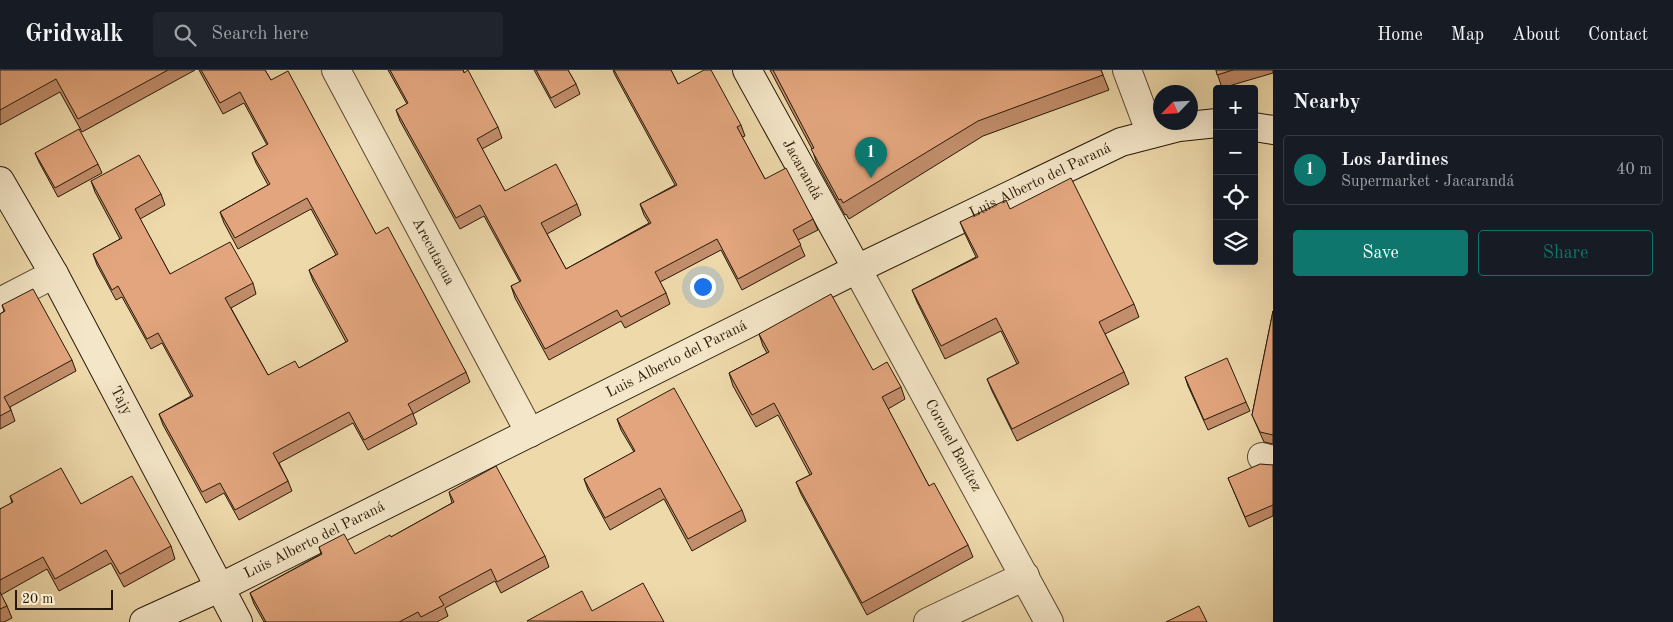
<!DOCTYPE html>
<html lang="en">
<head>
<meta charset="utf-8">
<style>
	:root { --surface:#171b24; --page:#20242c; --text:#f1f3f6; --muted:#9ea1a6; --line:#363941; --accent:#0f766e }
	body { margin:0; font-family:"Old Standard TT",serif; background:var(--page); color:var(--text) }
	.controls { position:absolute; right:15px; top:15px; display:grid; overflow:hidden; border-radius:5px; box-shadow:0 5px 20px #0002 }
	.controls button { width:45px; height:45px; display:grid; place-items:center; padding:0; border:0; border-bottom:1px solid var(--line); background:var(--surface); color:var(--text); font:25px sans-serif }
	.compass { position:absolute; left:1153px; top:15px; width:45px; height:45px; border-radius:50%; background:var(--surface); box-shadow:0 5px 20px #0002; rotate:245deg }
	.scale { position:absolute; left:15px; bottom:12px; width:98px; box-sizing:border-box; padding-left:5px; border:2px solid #291908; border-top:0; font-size:14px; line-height:18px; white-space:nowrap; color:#291908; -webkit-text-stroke:4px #f4e6c8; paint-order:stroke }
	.you { position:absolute; left:702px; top:216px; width:18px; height:18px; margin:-12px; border:4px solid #fff; border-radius:50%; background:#1a73e8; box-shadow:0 0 0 8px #1a73e833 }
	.badge { display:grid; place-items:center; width:32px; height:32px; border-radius:50%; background:var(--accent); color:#fff; font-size:16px; font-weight:700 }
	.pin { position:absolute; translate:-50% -41px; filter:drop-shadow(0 1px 2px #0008) }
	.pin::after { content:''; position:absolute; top:26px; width:18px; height:15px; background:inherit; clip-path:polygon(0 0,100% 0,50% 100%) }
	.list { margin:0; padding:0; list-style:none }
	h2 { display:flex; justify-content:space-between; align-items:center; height:65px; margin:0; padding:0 20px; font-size:21px }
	h2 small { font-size:16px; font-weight:400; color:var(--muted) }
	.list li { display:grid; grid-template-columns:32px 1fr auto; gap:15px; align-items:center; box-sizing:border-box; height:70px; margin:0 10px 10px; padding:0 10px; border:1px solid var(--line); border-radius:5px }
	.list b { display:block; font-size:19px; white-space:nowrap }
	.list p { margin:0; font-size:16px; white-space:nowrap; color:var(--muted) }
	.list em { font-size:16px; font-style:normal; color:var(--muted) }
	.actions { display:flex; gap:10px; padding:15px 20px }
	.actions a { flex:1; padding:11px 0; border:1px solid var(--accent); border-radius:5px; text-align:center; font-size:18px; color:var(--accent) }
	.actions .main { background:var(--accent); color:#fff }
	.icon { flex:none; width:28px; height:28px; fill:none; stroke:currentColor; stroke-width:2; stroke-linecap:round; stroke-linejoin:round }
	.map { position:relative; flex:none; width:1273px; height:552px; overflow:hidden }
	header { display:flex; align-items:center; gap:30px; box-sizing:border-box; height:70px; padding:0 25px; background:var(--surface); border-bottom:1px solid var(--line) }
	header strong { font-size:24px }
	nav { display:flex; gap:28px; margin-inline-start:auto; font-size:18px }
	.search { width:350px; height:45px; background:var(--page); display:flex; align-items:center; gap:12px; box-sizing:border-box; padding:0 18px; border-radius:5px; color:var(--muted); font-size:19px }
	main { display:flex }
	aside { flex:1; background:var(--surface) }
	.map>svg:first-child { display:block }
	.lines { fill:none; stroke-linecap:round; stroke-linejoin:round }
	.street-casing { stroke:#5a4931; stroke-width:30 }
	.secondary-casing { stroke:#291908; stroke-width:30 }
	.street { stroke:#f4e6c8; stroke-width:28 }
	.secondary { stroke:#f4e6c8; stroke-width:28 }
	.wall { fill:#c28e6c; stroke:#291908 }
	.building { fill:#e2a57d; stroke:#291908 }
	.labels { text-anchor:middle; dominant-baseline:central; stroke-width:4; stroke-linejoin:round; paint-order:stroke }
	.street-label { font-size:15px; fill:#291908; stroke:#f4e6c8 }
</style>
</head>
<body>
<header>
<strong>Gridwalk</strong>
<div class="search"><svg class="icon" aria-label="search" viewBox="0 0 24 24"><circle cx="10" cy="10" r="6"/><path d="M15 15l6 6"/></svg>Search here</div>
<nav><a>Home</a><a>Map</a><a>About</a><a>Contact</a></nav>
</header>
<main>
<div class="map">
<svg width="1273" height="552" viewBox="0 0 1273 552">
	<rect width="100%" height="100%" fill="#eed9ab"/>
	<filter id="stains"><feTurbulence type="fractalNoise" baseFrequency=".004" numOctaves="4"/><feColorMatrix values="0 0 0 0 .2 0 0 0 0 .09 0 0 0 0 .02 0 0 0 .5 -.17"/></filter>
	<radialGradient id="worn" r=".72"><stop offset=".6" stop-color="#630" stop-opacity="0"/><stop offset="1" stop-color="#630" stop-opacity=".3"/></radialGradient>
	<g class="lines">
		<g class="street-casing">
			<g id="street">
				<path id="s1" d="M 336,0 L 530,363"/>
				<path d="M 1127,0 L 1151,64"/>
				<path id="s2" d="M 857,199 L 1049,552"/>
				<path d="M 0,232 L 54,204"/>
				<path d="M 1262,387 L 1273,390"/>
				<path d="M 928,552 L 1025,506"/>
			</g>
		</g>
		<g class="secondary-casing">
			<g id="secondary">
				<path id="s3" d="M 747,0 L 857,199"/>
				<path d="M 1254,57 L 1273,60"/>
				<path id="s4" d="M 0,111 L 54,204 L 238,552"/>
				<path id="s5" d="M 144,552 L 219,518 L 857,199 L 1121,72 L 1179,57 L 1217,53"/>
			</g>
		</g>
		<use href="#street" class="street"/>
		<use href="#secondary" class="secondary"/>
	</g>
	<path class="wall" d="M 0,0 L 195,0 L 82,62 L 60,22 L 0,55 Z
		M 199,0 L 265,0 L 271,10 L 376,164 L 466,302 L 470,312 L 413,344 L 417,354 L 368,380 L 353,353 L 279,393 L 288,411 L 292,421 L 239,450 L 224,423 L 206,433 L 163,355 L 159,344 L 191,326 L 162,273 L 151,279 L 122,227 L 116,230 L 97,195 L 93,184 L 120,169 L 95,122 L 91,111 L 161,124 L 165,135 L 140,149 L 170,204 L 253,213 L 256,224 L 231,238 L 268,305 L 299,298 L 346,272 L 313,211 L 309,200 L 336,185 L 311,139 L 238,179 L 224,153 L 220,142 L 268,115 L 256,93 L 252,83 L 267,75 L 244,33 L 223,44 Z
		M 388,0 L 463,0 L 498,57 L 502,68 L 482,79 L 505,121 L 577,134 L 581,145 L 547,164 L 566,199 L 649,153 L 644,145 L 640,134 L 675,115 L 615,5 L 613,0 L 671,0 L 678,14 L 741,55 L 745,66 L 742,67 L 765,109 L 813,149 L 818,160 L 798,170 L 805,186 L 742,220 L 721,180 L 660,212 L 666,223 L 670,234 L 625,258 L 621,251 L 549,290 L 515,228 L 511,216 L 520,212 L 484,146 L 460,159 L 400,51 L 396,40 L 407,34 Z
		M 534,0 L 568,0 L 576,14 L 580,24 L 555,38 Z
		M 770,0 L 1101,0 L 1109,20 L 983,66 L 849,149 L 846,144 L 845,145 L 817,94 L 812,79 Z
		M 1216,0 L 1273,0 L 1273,3 L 1222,18 Z
		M 35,83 L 98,94 L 102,103 L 58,127 L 39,92 Z
		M 1010,139 L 1134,234 L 1139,247 L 1105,264 L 1124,302 L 1129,314 L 1017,371 L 992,321 L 987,309 L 1017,294 L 1001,261 L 945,289 L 917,232 L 912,220 L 976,187 L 965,164 L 960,152 Z
		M 2,235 L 72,290 L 76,301 L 10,337 L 15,351 L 0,359 L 0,244 L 4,241 Z
		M 1273,241 L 1273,374 L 1264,372 L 1252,345 Z
		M 759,264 L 873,300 L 901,317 L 905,329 L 888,339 L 929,416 L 968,475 L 973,487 L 867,545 L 801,424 L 796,412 L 810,405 L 778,345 L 756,357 L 733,316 L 729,303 L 767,283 L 763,276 Z
		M 1185,307 L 1246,332 L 1250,341 L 1208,360 L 1188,316 Z
		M 617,349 L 742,440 L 746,451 L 692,481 L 664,429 L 610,460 L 588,420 L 584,409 L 634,382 L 621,360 Z
		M 1273,395 L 1273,446 L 1249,457 L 1228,408 Z
		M 449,422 L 545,486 L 549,497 L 501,523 L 495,511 L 445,538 L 448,546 L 437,552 L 264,552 L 254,534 L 250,523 L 321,484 L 319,477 L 355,484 L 391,467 L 452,433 Z
		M 10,426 L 81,434 L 171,476 L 175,489 L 124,517 L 111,493 L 59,521 L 47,499 L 1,525 L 7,536 L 12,548 L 4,552 L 0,552 L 0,439 L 12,433 Z"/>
	<path class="building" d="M 0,0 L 168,0 L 78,49 L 56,9 L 0,40 Z
		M 201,0 L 265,0 L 271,10 L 288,1 L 376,164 L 388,157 L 466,302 L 408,334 L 413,343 L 364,370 L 349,342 L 273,383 L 288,411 L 235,440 L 220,413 L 202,422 L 159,344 L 193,326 L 158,263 L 147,269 L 118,216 L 112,220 L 93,184 L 122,168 L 91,111 L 139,85 L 161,124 L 135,139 L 170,204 L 230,172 L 253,213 L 225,228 L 268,305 L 295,291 L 299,298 L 348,271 L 309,200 L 338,184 L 307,128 L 235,168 L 220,142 L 270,114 L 252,83 L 268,74 L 240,22 L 220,33 Z
		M 390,0 L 463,0 L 464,3 L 468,0 L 498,57 L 477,69 L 505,121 L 556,94 L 577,134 L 541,153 L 566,199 L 651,153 L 640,134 L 677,115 L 614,0 L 671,0 L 678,14 L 704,0 L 711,0 L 741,55 L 737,57 L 765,109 L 786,98 L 813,149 L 793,160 L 801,175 L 738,209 L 717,169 L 655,202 L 666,223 L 621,247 L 617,240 L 545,279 L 511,216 L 521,211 L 480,135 L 456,148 L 396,40 L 408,33 Z
		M 536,0 L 568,0 L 576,14 L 551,28 Z
		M 773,0 L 1101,0 L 1103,5 L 978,51 L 843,133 L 841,129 L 839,130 L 811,79 L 814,78 Z
		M 1216,0 L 1233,0 L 1217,5 Z
		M 79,59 L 98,94 L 55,118 L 35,83 Z
		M 1071,108 L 1134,234 L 1099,252 L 1124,302 L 1012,359 L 987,309 L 1019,293 L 996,248 L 941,276 L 912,220 L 978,187 L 960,152 L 1006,130 L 1010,139 Z
		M 33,219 L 72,290 L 4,327 L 11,340 L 0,346 L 0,244 L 5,241 L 2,235 Z
		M 831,224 L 873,300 L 887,292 L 901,317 L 882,327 L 929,416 L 934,413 L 968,475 L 862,533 L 796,412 L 812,404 L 774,333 L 752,345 L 729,303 L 769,282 L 759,264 Z
		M 1273,241 L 1273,365 L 1260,362 L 1252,345 Z
		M 1227,288 L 1246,332 L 1204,350 L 1185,307 Z
		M 674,318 L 742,440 L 688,469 L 660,418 L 605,448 L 584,409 L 635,381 L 617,349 Z
		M 1260,394 L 1273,395 L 1273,435 L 1245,447 L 1228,408 Z
		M 496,396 L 545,486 L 497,512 L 491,499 L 439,527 L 444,535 L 421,547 L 418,542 L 399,552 L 266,552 L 250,523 L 322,484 L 319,477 L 344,464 L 355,484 L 390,465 L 391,467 L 454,432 L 449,422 Z
		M 61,398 L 81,434 L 132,406 L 171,476 L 120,504 L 106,480 L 55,509 L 43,487 L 0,510 L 0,439 L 13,432 L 10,426 Z
		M 643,513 L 664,552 L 527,551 L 582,521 L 592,541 Z
		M 0,522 L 7,536 L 0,539 Z
		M 1199,536 L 1207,552 L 1166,552 Z"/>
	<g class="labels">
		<g class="street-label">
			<text stroke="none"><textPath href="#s3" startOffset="114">Jacarandá</textPath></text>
			<text stroke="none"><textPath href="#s5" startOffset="999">Luis Alberto del Paraná</textPath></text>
			<text stroke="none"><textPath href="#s1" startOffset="206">Arecutacua</textPath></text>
			<text stroke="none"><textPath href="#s5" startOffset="594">Luis Alberto del Paraná</textPath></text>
			<text stroke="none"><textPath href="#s4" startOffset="251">Tajy</textPath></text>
			<text stroke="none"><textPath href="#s2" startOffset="201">Coronel Benítez</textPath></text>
			<text stroke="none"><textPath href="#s5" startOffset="189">Luis Alberto del Paraná</textPath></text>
		</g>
	</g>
	<rect width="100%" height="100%" filter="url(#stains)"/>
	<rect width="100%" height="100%" fill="url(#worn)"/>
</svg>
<div class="controls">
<button>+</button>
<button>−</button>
<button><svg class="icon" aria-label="locate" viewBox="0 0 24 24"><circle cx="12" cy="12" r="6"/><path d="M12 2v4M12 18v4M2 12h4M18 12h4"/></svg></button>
<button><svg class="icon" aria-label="layers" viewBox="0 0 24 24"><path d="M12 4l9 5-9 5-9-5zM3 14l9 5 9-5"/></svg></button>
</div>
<svg class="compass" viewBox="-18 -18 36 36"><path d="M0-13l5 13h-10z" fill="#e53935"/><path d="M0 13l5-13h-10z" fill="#9ea1a6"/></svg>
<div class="scale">20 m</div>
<div class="you"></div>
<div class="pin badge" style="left:871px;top:108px">1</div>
</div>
<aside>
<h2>Nearby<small></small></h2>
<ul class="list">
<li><span class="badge">1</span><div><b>Los Jardines</b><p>Supermarket · Jacarandá</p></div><em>40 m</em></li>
</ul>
<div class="actions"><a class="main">Save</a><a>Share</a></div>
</aside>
</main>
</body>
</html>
